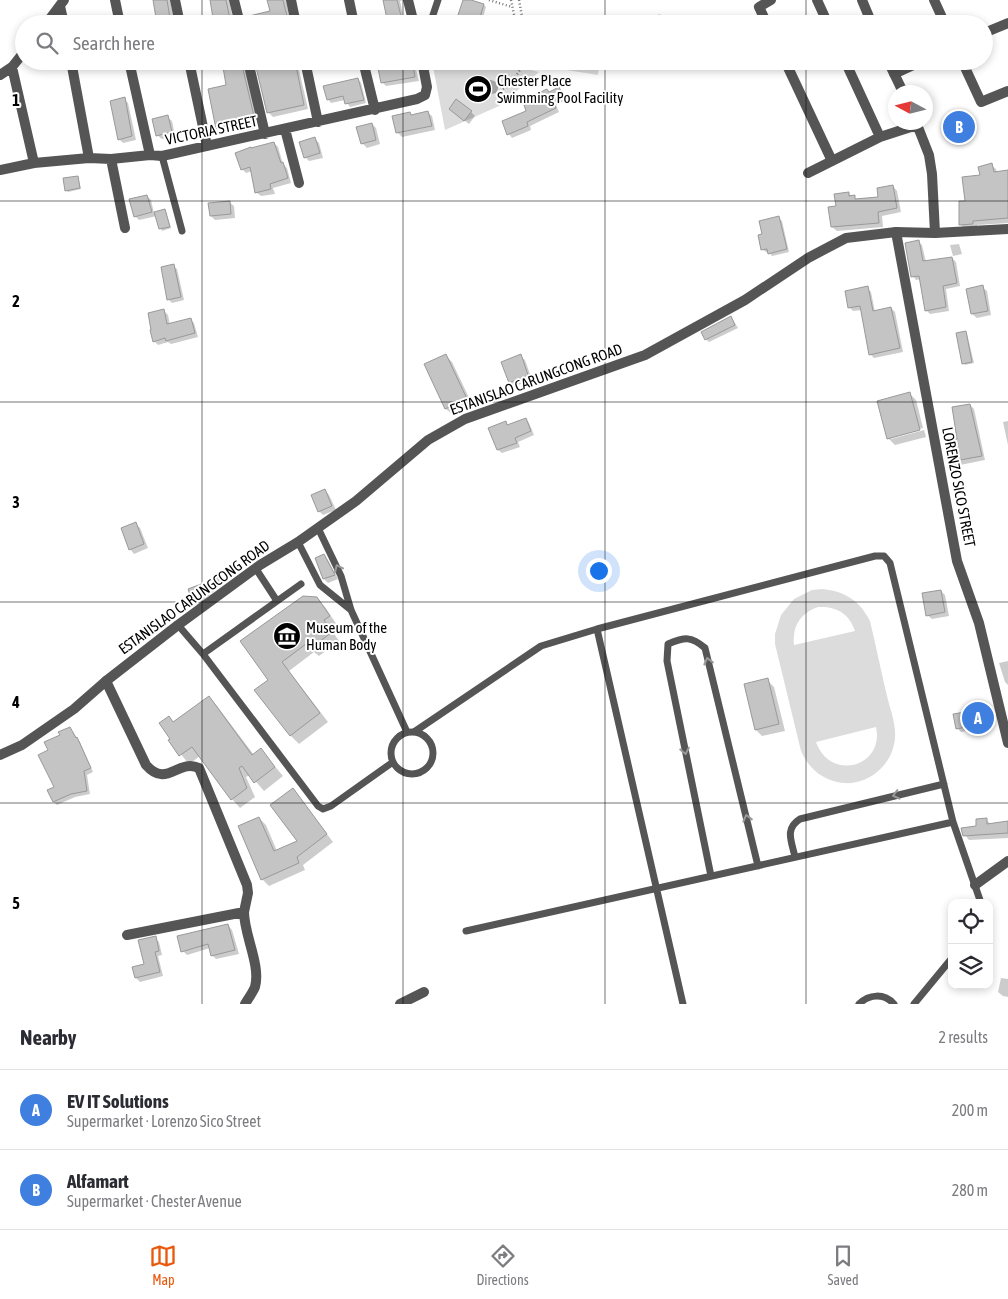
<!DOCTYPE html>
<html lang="en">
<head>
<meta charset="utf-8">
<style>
	:root { --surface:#fff; --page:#f2f2f3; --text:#2b2b33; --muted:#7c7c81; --line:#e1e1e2; --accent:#ea580c }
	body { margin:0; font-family:"Asap Condensed",sans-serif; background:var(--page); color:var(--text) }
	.controls { position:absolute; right:15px; bottom:15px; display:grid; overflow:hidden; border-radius:10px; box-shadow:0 2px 8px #0003 }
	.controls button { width:45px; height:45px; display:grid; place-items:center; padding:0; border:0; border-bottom:1px solid var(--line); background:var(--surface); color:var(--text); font:25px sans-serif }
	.compass { position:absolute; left:888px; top:85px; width:45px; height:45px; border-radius:50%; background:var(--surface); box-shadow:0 2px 8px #0003; rotate:277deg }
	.you { position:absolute; left:598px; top:570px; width:18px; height:18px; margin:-12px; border:4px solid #fff; border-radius:50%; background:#1a73e8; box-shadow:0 0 0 8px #1a73e833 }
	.badge { display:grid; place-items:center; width:32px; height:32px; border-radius:50%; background:var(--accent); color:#fff; font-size:16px; font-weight:700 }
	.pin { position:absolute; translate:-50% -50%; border:2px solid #fff; box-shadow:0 1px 5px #0006 }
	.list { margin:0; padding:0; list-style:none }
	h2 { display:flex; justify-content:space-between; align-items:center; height:65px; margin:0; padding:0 20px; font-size:21px }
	h2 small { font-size:16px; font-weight:400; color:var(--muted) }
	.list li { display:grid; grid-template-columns:32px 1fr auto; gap:15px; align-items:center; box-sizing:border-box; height:80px; padding:0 20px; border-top:1px solid var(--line) }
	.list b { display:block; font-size:19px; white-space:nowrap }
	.list p { margin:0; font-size:16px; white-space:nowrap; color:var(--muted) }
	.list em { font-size:16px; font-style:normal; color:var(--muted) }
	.icon { flex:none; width:28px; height:28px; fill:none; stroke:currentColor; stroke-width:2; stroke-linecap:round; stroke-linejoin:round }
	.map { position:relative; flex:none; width:1008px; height:1004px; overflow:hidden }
	.search { position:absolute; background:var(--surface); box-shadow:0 2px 8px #0003; left:15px; right:15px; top:15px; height:55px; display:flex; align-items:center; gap:12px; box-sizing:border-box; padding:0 18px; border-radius:28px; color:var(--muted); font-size:19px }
	.sheet { height:225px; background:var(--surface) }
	nav { display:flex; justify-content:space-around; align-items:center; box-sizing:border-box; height:70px; border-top:1px solid var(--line); background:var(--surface); font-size:14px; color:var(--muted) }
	nav a { display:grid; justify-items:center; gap:2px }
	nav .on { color:var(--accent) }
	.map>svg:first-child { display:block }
	.green { fill:#dcdcdc; fill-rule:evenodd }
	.water { fill:#a3a3a3 }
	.shadow { fill:#0003 }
	.building { fill:#c4c4c4; stroke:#999 }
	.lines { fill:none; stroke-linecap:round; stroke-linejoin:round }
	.path { stroke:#777; stroke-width:2.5; stroke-dasharray:1 2.5; stroke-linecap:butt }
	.service { stroke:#555; stroke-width:7 }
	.minor { stroke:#555; stroke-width:10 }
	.tertiary { stroke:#555; stroke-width:10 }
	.oneway { stroke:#999 }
	.grid { fill:none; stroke:#000; stroke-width:1; stroke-opacity:0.55 }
	.labels { text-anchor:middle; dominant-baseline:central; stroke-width:4; stroke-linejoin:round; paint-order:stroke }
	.poi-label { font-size:15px; fill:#000; stroke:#fff; text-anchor:start }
	.street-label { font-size:15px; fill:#000; stroke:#fff }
	.grid-label { font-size:16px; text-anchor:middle; font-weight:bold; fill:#000; stroke:#fff; stroke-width:4; stroke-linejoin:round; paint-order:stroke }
</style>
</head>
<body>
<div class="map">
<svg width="1008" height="1004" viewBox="0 0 1008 1004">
	<rect width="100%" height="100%" fill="#fff"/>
	<path class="green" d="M 432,61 L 498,61 L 539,72 L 499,106 L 445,130 Z
		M 535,61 L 600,61 L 598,75 L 535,65 Z
		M 822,589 C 845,591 860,601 870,621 C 876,646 881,671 887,696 C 890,709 896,723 895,737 C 894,763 870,785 844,783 C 823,781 809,769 801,751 L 775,644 L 775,634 L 781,615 L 794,599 L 812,590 ZM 818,607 C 836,606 849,613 855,631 L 794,645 C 792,627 800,613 818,607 ZM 876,727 C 885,767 830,782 816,742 Z"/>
	<path class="water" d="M 491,80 C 498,81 500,88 496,93 L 472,99 L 468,85 Z"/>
	<path class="shadow" d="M 153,0 L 170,0 L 175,24 L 158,24 Z
		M 211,0 L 229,0 L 234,24 L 216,24 Z
		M 268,0 L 286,0 L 291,24 L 252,24 L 271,12 Z
		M 384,0 L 403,0 L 400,1 L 405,24 L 389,24 Z
		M 464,0 L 484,5 L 486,7 L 481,24 L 457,24 Z
		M 660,14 L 664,24 L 651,24 L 649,18 Z
		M 624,15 L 629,20 L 630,24 L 611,24 L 609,20 Z
		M 345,17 L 350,24 L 331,24 L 330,21 Z
		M 223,61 L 240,61 L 241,66 L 246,71 L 257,120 L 253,121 L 255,128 L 242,131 L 240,129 L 222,132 L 218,128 L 228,86 Z
		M 261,61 L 297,61 L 308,109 L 273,117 L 268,112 Z
		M 397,61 L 414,61 L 419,81 L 386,86 L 382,82 L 397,65 Z
		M 358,79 L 361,83 L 366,103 L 350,107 L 345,100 L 331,103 L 328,99 Z
		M 558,88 L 566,100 L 556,105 L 559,112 L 530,126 L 531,130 L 512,138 L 509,134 L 534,102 Z
		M 124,99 L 128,103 L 136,140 L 123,143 L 119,139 Z
		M 450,109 L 471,112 L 475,116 L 469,124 Z
		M 427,112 L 432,116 L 435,130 L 402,137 L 398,133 L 410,113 L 412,116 Z
		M 167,117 L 172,121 L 175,136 L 162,139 L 157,135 Z
		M 372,124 L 376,128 L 380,144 L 367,148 L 362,143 Z
		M 315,139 L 319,143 L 323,158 L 309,161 L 305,157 Z
		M 274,143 L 278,147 L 283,164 L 287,168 L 291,183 L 273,188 L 275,194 L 261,196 L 256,192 L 252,171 L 246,173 L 242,169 Z
		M 991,165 L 996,169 L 997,173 L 1008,171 L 1008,223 L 977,225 L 977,228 L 965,229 L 960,224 L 966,203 L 982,176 Z
		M 78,177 L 81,189 L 68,192 L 66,190 Z
		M 893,186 L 897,191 L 901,212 L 882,216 L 883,227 L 837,231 L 832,227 L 837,207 L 848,193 L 858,200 L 880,198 Z
		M 147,196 L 151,200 L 154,213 L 165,210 L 166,212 L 171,228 L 162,231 L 157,216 L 139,220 L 135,216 Z
		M 229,202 L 234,206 L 235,218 L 215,220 L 211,216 Z
		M 779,218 L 782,221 L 789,252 L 772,256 L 769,252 L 766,252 L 762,249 L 763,235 Z
		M 918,241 L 922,245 L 926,262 L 952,258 L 956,262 L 960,286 L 946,289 L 949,311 L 930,314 L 926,310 L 921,279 L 916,280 L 913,276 Z
		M 959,244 L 962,254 L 953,256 L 950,245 Z
		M 173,266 L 177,269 L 184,300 L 172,303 L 168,299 Z
		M 982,287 L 987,291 L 991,315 L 977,318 L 972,314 Z
		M 867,288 L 871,292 L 875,312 L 891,308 L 895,312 L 903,352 L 874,358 L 870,354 L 862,310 L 853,311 L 849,307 Z
		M 164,311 L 168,315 L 170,325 L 190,319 L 194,323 L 198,337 L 171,344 L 168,342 L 158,345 L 154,341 Z
		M 731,317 L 738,328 L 709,342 L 706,339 Z
		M 965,332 L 967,334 L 974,363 L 965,365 L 964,363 Z
		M 445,355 L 452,362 L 473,406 L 453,415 L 446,409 L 425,365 Z
		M 520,356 L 525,360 L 532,380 L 515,386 L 510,382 Z
		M 909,393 L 916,400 L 923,428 L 891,436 L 891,439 L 924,430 L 926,437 L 895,445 L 888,438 Z
		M 970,405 L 974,409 L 985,460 L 955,466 L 950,461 Z
		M 526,419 L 529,423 L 534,435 L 518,442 L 520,447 L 502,453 L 498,450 L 489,429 L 505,422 L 509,426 Z
		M 1008,421 L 1008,445 L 1003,422 Z
		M 325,490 L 329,495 L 336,510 L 323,515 L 319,511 Z
		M 136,524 L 140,528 L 148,548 L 134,554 L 130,549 Z
		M 324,555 L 328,560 L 338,579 L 328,583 L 324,579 L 316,558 Z
		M 222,578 L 225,581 L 198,606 L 194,602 L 190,590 Z
		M 941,591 L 945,595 L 949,616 L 932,619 L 927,615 Z
		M 316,599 L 325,607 L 337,625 L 331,629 L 339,641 L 319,656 L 314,652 L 289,671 L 328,722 L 299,744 L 291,736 L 256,690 L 270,680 Z
		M 1008,661 L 1008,685 L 1005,682 L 999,663 Z
		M 767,680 L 774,687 L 785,731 L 762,736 L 756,730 Z
		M 209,697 L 217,706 L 254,755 L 261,750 L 283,776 L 264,791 L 250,775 L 246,777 L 255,797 L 240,808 L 232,799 L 200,756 L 189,764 L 169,740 L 171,739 L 169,717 L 174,723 Z
		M 983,710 L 988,714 L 990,727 L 961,732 L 957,728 Z
		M 70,728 L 80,742 L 93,772 L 87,775 L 90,794 L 75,797 L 57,805 L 54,802 L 56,788 L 49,751 L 61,736 Z
		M 293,790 L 333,842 L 303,865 L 305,870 L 269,886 L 262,879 L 259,818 L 266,825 L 277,851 L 299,841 Z
		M 986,819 L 991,825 L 1008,822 L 1008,838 L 969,840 L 965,835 Z
		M 228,925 L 232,930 L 239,954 L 216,959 L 212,955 L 210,948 L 187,955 L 183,951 Z
		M 155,938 L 159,942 L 162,955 L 158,956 L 163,976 L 140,982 L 136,978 L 145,965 Z
		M 1001,978 L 1008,979 L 1008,997 L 1003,996 L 998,992 Z"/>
	<path class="building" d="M 153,0 L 167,0 L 171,24 L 157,24 Z
		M 210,0 L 226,0 L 231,24 L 214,24 Z
		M 267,0 L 283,0 L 289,24 L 247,24 L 245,17 L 270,11 Z
		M 383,0 L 397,0 L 403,24 L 388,24 Z
		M 463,0 L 471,0 L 484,4 L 478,24 L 455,24 Z
		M 222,61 L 238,61 L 239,66 L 242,65 L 254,116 L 250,117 L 252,124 L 236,127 L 236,125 L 216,129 L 208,89 L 226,85 Z
		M 263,61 L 295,61 L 304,105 L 267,113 L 255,63 Z
		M 406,61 L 412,61 L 415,77 L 381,83 L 378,68 Z
		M 358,78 L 364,100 L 345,104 L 343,96 L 327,100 L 323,86 Z
		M 559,87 L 563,96 L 553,101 L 556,108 L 527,122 L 528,126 L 507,135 L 502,121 L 526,111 L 524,105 L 532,102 L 530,97 L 547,89 L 549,92 Z
		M 125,97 L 132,136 L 118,140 L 110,101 Z
		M 456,99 L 472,111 L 464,121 L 449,109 Z
		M 428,111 L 432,126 L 396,133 L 392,116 L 410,112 L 411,115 Z
		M 168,115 L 172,132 L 156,136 L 152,119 Z
		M 372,123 L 376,140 L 361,144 L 356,127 Z
		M 315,137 L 320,153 L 304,158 L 299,142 Z
		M 274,142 L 281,163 L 283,162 L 288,178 L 270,184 L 271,189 L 255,193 L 250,167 L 241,170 L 235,153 L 251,147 L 251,148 Z
		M 992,163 L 994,172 L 1008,170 L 1008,218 L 973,221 L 973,224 L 959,225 L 959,201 L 965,201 L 962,177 L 980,175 L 978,167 Z
		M 78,176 L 80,188 L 65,191 L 63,178 Z
		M 893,185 L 897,208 L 878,212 L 879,223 L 831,227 L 828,207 L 836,206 L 834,194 L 849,192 L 849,196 L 855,195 L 855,199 L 878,197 L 877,188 Z
		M 147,195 L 152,212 L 134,217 L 129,199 Z
		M 230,201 L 231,214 L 210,216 L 208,203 Z
		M 165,209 L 170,227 L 159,229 L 154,212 Z
		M 779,216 L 787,249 L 768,254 L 767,249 L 761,250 L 758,235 L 762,234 L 759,221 Z
		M 919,240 L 923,261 L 952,257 L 957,283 L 943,286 L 946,307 L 925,311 L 919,276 L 911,277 L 905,243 Z
		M 174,264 L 181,297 L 167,300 L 161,267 Z
		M 983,285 L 988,311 L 971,314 L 966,289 Z
		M 868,286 L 873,311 L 891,307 L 900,348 L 869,355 L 860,306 L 848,308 L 845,291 Z
		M 164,309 L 167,324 L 191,318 L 195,333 L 166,341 L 165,338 L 153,342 L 150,330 L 151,330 L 148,313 Z
		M 731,316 L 735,325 L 705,340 L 701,332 Z
		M 966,331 L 972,362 L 962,364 L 956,333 Z
		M 446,354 L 467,399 L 445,409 L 424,364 Z
		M 521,354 L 528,375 L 509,383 L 501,362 Z
		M 910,392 L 920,430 L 887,439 L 877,401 Z
		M 970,404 L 982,456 L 949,462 L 945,441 L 957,439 L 952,407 Z
		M 526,418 L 531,431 L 515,438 L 517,443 L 497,450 L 488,428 L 506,421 L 507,425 Z
		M 325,489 L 332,506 L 318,512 L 311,495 Z
		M 136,522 L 144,544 L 129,550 L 121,528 Z
		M 324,554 L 335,575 L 323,579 L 315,558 Z
		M 222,576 L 222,577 L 193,603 L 188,589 Z
		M 941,590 L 945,612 L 926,616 L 922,593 Z
		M 303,596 L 317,597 L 330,616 L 324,620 L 332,632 L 310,649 L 306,644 L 282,662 L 320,713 L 290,736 L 254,690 L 268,680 L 240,641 Z
		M 768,678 L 779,724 L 755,730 L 744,684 Z
		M 209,696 L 252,755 L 261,748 L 275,767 L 254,783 L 242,766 L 239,768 L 247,788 L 231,800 L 192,747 L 179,756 L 168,740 L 170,739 L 159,723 L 169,716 L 173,722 Z
		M 984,709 L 986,723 L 956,729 L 953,714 Z
		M 70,727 L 76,738 L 77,737 L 91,768 L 84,771 L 87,791 L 71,794 L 53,802 L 47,790 L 54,787 L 38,755 L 48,750 L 44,742 L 60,735 L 58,732 Z
		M 293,788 L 327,834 L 297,857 L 299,863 L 261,880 L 238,826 L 259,817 L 274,851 L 297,841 L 270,805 Z
		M 987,818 L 987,824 L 1008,821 L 1008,833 L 963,836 L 961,828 L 976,826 L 976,819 Z
		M 228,924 L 235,950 L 211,956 L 208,944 L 181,952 L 177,936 Z
		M 156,936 L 159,951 L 155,952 L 160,972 L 135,978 L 132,967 L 144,964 L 138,940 Z"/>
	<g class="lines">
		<path class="path" d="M 489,0 L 512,7
			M 511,0 L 516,24
			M 519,0 L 523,22
			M 516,24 L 520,22 L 527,24
			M 503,89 L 509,86 L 526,61"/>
		<path class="service" d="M 430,24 L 438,0
			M 162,156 L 182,231
			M 318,528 L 341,576 L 351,610 L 407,732
			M 298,542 L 320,585 L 351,610
			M 256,569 L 277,601
			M 178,625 L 203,654 L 318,806 L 323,809 L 331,806 L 393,762
			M 597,629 L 683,1004
			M 203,654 L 301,584
			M391 753a21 21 0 1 1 42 0a21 21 0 1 1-42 0Z
			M 414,732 L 541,646 L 597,629 L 875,556 L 884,556 L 890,563 L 953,822 L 981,903
			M 795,857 C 792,842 784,829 800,819 L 944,784
			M 711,876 L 667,661 L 668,644 C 685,637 691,636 705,648 L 758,866
			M 466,931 L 953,822
			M 859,1004 C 869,994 884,993 894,1004
			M 914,1004 L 952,958"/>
		<path class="minor" d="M 115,0 L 120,24
			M 175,0 L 180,24
			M 234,0 L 240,24
			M 291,0 L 296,24
			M 349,0 L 354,24
			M 408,0 L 414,24
			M 817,0 L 828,24
			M 862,0 L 872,24
			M 934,0 L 945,24
			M 60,6 L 64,24
			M 46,24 L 64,0
			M 767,24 L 759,7 L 771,0
			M 984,33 L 1008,23
			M 71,61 L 89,158
			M 129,61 L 150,155
			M 189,61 L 207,146
			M 248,61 L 265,134
			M 305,61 L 318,122
			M 363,61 L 375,110
			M 785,61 L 832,161
			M 845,61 L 880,137
			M 888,61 L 903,92
			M 962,61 L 981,102 L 1008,91
			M 12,67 L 34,163
			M 894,74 L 922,61
			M 0,75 L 12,67 L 24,52
			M 916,122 L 929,155 L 932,174 L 935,233
			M 285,129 L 299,183
			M 111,159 L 125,228
			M 0,170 L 34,163 L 89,158 L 111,159 L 150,155 L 162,156 L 417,99 L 425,95 L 427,87 L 422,61
			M 808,173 L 880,137 L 917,125
			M 896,232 L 957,561 L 979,623 L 1008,743
			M 106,681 L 146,765 C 167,789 178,758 199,768 L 247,885 L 248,893 L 244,912 L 127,935
			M 975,885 L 1008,861
			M 244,912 C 244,935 261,965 255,987 C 253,992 248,999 245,1004
			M 400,1004 L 424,992"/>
		<path class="tertiary" d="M 0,755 L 22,745 L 74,709 L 106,681 L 178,625 L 260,565 L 298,542 L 356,501 L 428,440 L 465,419 L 645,355 L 745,300 L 808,258 L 846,238 L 896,232 L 935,233 L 1008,229"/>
	</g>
	<defs><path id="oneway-chevron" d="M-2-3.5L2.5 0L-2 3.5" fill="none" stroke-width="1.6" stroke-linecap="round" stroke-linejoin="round" transform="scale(1.25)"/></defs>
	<g class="oneway">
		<use href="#oneway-chevron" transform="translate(338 568) rotate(-115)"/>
		<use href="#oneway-chevron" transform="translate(708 661) rotate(-104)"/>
		<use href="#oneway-chevron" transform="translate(685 751) rotate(79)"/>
		<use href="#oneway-chevron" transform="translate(896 795) rotate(166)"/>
		<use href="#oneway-chevron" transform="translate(747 818) rotate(-104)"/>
	</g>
	<path class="grid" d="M 202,0 L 202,24M 403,0 L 403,24M 605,0 L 605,24M 806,0 L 806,24M 202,61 L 202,1004M 403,61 L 403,1004M 605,61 L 605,1004M 806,61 L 806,1004M 0,201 L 1008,201M 0,402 L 1008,402M 0,602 L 1008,602M 0,803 L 1008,803"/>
	<defs>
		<g id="stadium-disc" transform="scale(1.4375)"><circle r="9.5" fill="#000" stroke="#fff"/><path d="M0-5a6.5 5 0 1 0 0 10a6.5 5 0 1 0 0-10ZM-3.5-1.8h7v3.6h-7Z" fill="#fff"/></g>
		<g id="museum-disc" transform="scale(1.4375)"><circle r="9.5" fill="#000" stroke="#fff"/><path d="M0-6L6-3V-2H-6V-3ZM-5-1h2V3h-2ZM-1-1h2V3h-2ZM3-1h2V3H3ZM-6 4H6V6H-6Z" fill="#fff"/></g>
	</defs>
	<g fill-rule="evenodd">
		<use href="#stadium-disc" x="478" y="89"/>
		<use href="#museum-disc" x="287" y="636"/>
	</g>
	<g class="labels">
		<g class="poi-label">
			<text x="497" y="80">Chester Place<tspan x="497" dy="17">Swimming Pool Facility</tspan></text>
			<text x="306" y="627">Museum of the<tspan x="306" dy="17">Human Body</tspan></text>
		</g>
		<g class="street-label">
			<text transform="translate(211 130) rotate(-12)">VICTORIA STREET</text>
			<text transform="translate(536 379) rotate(-20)">ESTANISLAO CARUNGCONG ROAD</text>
			<text transform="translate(959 487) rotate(79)">LORENZO SICO STREET</text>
			<text transform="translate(194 597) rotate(-36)">ESTANISLAO CARUNGCONG ROAD</text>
		</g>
	</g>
	<g class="grid-label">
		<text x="16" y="106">1</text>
		<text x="16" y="307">2</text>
		<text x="16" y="508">3</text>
		<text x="16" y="708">4</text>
		<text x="16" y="909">5</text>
	</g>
</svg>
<div class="controls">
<button><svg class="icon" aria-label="locate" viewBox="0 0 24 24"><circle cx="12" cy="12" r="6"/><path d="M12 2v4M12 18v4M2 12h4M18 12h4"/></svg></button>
<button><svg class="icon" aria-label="layers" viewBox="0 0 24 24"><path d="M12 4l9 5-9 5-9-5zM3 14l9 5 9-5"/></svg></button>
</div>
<svg class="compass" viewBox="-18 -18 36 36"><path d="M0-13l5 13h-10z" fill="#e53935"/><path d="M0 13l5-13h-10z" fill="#7c7c81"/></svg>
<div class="you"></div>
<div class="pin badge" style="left:978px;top:718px;background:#3f7fe0">A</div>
<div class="pin badge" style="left:959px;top:127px;background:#3f7fe0">B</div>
<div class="search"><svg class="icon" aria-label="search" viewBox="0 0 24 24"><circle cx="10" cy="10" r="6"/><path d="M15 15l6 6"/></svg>Search here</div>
</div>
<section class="sheet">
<h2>Nearby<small>2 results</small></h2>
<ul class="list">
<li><span class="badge" style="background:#3f7fe0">A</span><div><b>EV IT Solutions</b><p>Supermarket · Lorenzo Sico Street</p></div><em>200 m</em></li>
<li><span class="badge" style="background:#3f7fe0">B</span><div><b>Alfamart</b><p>Supermarket · Chester Avenue</p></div><em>280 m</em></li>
</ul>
</section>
<nav>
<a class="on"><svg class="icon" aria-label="map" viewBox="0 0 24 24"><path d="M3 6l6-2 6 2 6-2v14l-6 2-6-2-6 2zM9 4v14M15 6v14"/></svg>Map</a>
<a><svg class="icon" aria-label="directions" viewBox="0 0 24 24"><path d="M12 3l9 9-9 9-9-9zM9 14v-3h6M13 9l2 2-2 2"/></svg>Directions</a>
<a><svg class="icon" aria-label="saved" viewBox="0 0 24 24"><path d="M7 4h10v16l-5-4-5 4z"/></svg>Saved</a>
</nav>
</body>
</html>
